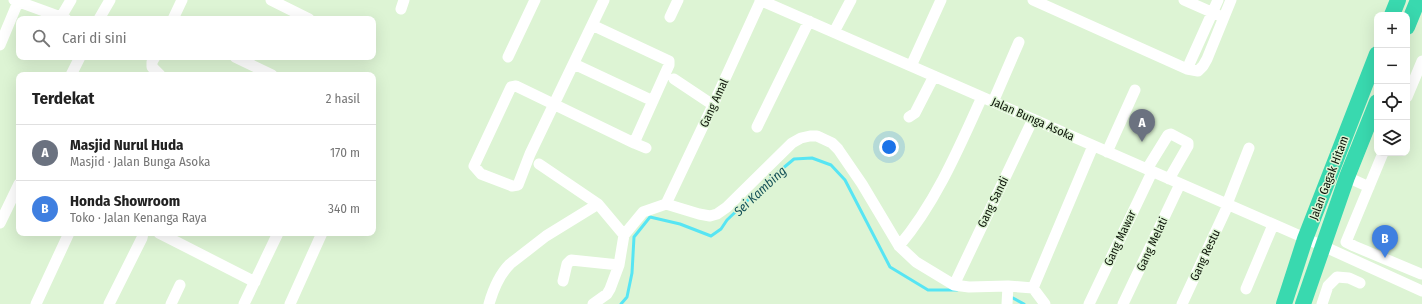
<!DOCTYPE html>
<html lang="id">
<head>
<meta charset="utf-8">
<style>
	:root { --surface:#fff; --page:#f2f2f2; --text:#222; --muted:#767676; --line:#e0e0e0; --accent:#7c3aed }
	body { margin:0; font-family:"Fira Sans Condensed",sans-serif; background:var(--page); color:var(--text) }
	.controls { position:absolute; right:12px; top:12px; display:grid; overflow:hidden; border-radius:8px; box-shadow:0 4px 16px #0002 }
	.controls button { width:36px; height:36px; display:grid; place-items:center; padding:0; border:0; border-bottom:1px solid var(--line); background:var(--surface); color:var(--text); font:20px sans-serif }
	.you { position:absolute; left:889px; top:147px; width:14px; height:14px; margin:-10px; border:3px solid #fff; border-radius:50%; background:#1a73e8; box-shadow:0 0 0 6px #1a73e833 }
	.badge { display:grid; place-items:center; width:26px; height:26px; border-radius:50%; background:var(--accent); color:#fff; font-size:13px; font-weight:700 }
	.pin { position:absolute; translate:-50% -33px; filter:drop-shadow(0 1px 2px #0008) }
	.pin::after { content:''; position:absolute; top:21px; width:14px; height:12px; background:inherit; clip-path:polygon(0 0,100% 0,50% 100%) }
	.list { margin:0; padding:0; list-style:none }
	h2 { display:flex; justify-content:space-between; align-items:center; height:52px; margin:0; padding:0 16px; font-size:17px }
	h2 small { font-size:13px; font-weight:400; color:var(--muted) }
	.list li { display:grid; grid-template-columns:26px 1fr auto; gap:12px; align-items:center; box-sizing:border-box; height:56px; padding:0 16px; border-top:1px solid var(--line) }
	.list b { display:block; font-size:15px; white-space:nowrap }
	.list p { margin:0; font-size:13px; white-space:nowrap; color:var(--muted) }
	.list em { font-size:13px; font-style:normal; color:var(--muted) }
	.icon { flex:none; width:22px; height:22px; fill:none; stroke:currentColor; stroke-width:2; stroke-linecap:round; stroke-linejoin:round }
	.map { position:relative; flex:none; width:1422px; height:304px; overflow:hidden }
	.search { position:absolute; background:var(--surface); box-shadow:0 4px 16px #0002; left:16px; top:16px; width:360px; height:44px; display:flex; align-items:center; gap:10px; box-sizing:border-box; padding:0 14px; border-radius:8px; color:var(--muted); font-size:15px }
	.panel { position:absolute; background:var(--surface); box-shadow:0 4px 16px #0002; left:16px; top:72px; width:360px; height:164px; border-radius:8px }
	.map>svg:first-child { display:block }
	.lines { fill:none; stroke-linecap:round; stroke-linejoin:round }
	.stream { stroke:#57e5f3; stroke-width:3 }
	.minor { stroke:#fff; stroke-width:11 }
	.highway { stroke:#39d9af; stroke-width:16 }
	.labels { text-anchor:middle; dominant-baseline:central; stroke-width:3; stroke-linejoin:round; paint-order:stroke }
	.street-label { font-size:12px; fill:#0c1308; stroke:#ddf4d4 }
	.water-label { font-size:13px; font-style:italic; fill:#155258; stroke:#ddf4d4 }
</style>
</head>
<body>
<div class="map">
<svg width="1422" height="304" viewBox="0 0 1422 304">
	<rect width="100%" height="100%" fill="#ddf4d4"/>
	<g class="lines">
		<path class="stream" d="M 1011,297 L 1024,304
			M 621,304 L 627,297 L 632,273 L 634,237 L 650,217 L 680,224 L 711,236 L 721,229 L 727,220 L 770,179 L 794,159 L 812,158 L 831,165 L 845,180 L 890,267 L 928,290 L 957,290"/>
		<path class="minor" d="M 14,0 L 66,19
			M 271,0 L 309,19
			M 604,0 L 530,154 L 518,185 L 512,186 L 481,174 L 474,166 L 511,87 L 516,86 L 634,143 L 646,148
			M 760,0 L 1323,246 L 1422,291
			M 1033,0 L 1187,69 L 1198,71 L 1203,66 L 1207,59 L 1231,0
			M 1184,0 L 1218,15
			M 401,9 L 404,0
			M 61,17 L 71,0
			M 670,17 L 678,0
			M 99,19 L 110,0
			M 173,19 L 182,0
			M 592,25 L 669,61 L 669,65 L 634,143
			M 834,32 L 851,0
			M 0,45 L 18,2
			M 155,57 L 152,62 L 152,67 L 160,75
			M 235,57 L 272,75
			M 508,57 L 535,0
			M 574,64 L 653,101
			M 911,66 L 941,0
			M 1187,69 L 1218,0
			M 71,75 L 80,57
			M 674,79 L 713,105
			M 1407,97 L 1422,61
			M 993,102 L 1019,42
			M 909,117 L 915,113 L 934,76
			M 757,127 L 809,21
			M 1107,152 L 1135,90
			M 1383,153 L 1346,242 L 1354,246 L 1421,274
			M 539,164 L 598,204 L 624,235
			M 1147,169 L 1168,135 L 1171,134 L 1188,143 L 1188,146 L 1169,179
			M 1347,177 L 1369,187
			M 666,204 L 713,105 L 761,0
			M 1227,204 L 1249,148
			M 0,223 L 19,184
			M 159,233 L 255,282
			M 899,246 C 935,204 959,148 982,97
			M 563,281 L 567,264 L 571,260 L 619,265
			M 954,285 L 1033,119
			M 1033,288 L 1093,146
			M 1246,289 L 1273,225
			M 36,304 L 69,233
			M 109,304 L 142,238 L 143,233
			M 171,304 L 180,285
			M 244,304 L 278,233
			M 290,304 L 322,233
			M 489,304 C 493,290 500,274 510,264 L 546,236 L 598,204
			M 593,304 L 607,294 L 610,289 L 619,265 L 624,235 L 643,212 L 666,204 L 699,214 L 710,216 L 717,214 L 727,207 L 792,143 L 801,138 L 810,136 L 817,136 L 832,143 L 838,149 L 862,184 L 899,246 L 916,262 L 954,285 L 969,287 L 1008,286 L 1033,288 L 1045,304
			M 1007,304 L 1008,286
			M 1089,304 L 1152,172
			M 1123,304 L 1180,184
			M 1182,304 L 1228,205
			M 1322,304 L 1328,286 L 1337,277 L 1349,278 L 1360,283"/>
		<path class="highway" d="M 1392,15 L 1398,0
			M 1407,27 L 1418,0
			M 1284,304 L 1305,239 L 1377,54
			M 1303,304 L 1347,177 L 1377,102"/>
	</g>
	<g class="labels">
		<g class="street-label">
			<text transform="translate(714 103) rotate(-65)">Gang Amal</text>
			<text transform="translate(1033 119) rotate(24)">Jalan Bunga Asoka</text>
			<text transform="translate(1329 178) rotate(-69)">Jalan Gagak Hitam</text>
			<text transform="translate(993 202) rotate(-64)">Gang Sandi</text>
			<text transform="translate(1120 238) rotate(-65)">Gang Mawar</text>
			<text transform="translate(1152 244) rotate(-65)">Gang Melati</text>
			<text transform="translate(1205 255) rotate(-65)">Gang Restu</text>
		</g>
		<g class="water-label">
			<text transform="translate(760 191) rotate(-43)">Sei Kambing</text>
		</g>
	</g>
</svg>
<div class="controls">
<button>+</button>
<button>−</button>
<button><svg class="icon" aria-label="locate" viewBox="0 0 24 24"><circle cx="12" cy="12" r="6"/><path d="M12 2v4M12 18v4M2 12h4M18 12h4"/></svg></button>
<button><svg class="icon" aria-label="layers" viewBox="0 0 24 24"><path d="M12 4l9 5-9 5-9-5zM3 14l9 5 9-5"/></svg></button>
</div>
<div class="you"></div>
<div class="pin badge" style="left:1142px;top:142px;background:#6b7280">A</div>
<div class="pin badge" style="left:1385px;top:258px;background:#3f7fe0">B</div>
<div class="search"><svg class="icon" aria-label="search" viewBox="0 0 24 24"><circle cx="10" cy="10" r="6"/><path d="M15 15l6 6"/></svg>Cari di sini</div>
<section class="panel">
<h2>Terdekat<small>2 hasil</small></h2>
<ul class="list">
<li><span class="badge" style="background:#6b7280">A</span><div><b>Masjid Nurul Huda</b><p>Masjid · Jalan Bunga Asoka</p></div><em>170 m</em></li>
<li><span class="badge" style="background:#3f7fe0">B</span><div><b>Honda Showroom</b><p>Toko · Jalan Kenanga Raya</p></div><em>340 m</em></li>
</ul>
</section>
</div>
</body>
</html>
